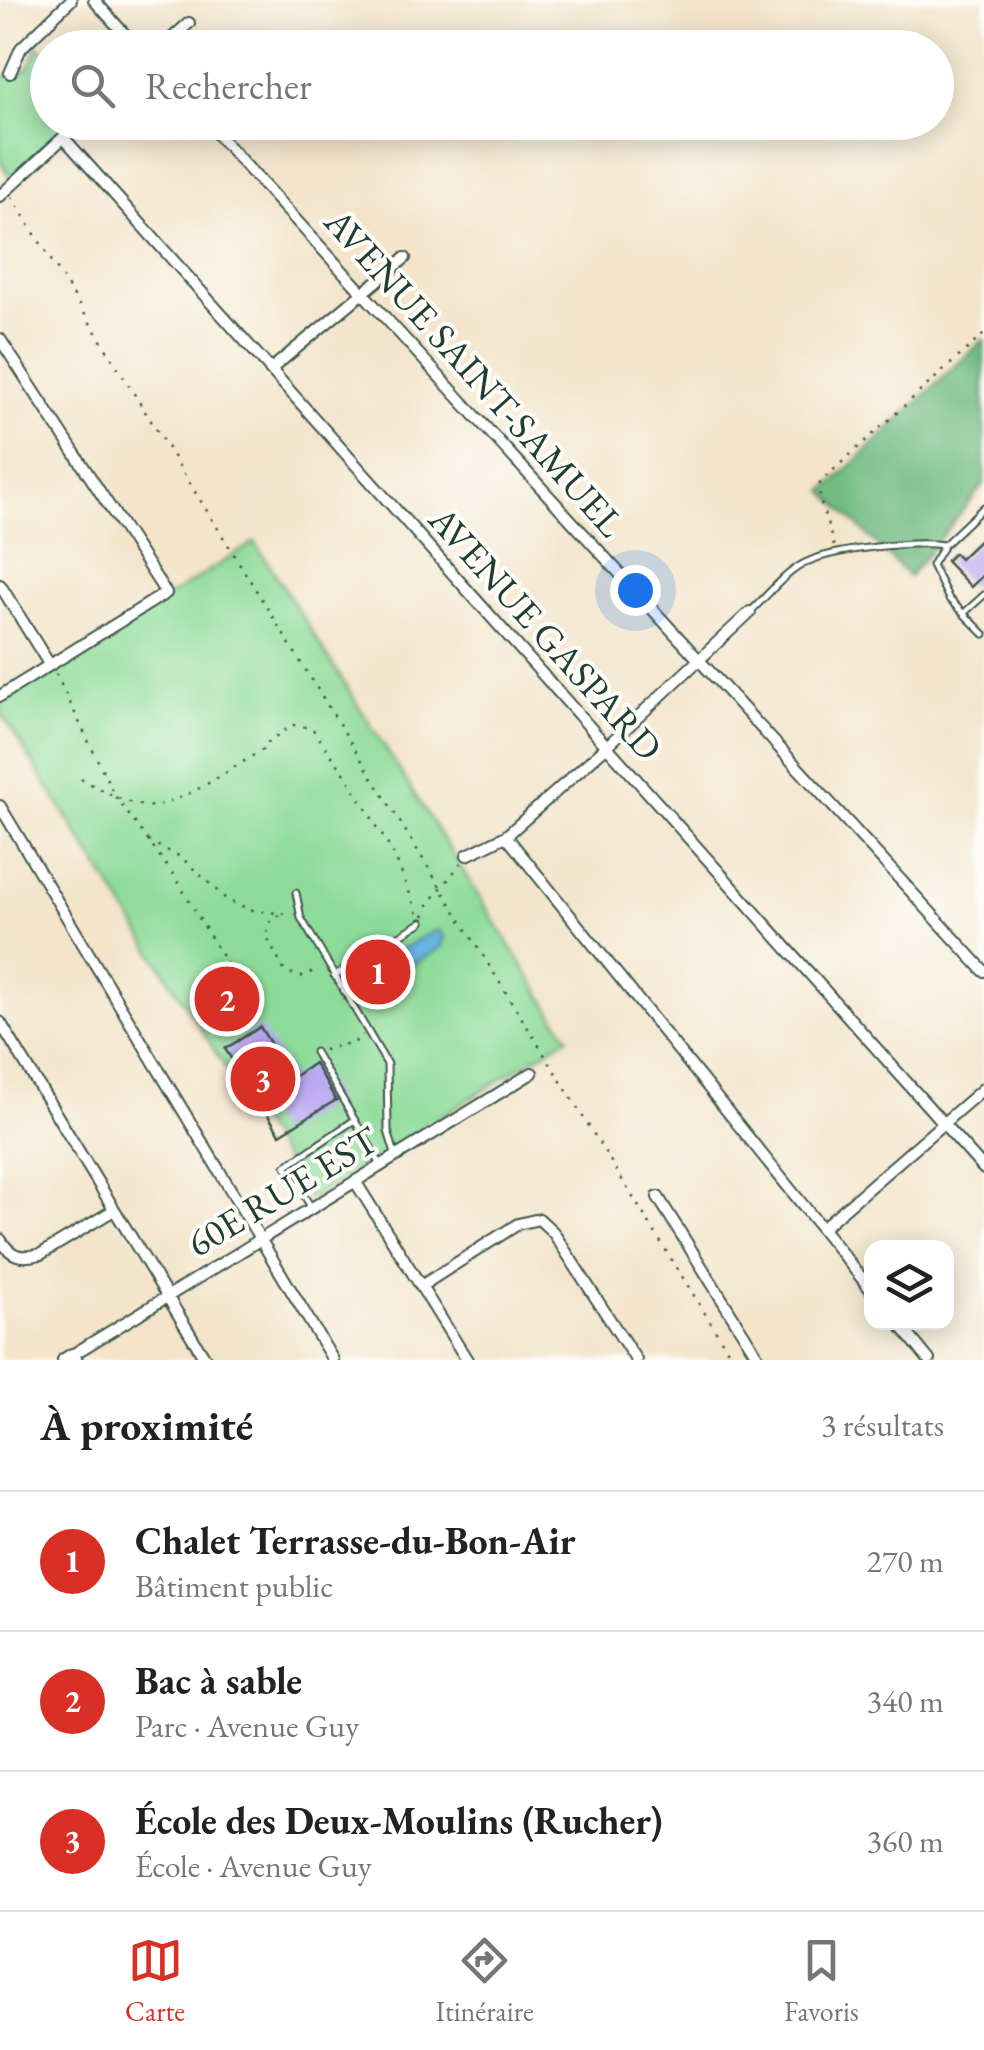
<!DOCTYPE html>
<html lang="fr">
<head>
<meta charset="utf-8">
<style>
	:root { --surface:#fff; --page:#f6f6f6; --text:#222; --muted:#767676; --line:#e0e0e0; --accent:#d93025 }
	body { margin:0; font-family:"EB Garamond",serif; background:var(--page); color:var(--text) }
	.controls { position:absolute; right:30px; bottom:30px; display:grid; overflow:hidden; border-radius:20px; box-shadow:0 5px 25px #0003 }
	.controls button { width:90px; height:90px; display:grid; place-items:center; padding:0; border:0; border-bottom:2px solid var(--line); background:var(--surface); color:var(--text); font:50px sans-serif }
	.you { position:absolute; left:635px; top:590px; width:35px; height:35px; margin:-25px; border:8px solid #fff; border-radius:50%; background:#1a73e8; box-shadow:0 0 0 15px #1a73e833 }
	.badge { display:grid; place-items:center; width:65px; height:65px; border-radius:50%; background:var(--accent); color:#fff; font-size:32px; font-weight:700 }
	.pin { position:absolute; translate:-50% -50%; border:5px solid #fff; box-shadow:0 2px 10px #0006 }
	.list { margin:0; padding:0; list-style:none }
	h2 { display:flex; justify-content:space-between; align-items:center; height:130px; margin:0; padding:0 40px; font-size:42px }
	h2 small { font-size:32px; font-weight:400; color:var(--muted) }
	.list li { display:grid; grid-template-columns:65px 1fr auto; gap:30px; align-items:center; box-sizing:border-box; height:140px; padding:0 40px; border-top:2px solid var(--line) }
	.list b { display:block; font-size:38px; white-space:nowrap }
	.list p { margin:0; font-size:32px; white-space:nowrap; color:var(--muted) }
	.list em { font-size:32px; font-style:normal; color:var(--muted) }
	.icon { flex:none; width:55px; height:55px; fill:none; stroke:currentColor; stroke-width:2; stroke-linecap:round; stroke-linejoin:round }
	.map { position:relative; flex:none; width:984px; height:1360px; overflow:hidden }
	.search { position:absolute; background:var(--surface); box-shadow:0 5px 25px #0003; left:30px; right:30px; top:30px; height:110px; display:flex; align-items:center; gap:25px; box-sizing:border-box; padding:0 35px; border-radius:55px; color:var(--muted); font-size:38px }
	.sheet { height:550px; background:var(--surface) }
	nav { display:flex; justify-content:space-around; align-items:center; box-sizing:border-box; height:140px; border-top:2px solid var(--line); background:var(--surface); font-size:28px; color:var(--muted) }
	nav a { display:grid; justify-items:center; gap:5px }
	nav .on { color:var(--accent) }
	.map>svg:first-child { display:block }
	.green { fill:#8edc9a; stroke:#568c67; stroke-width:2.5 }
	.forest { fill:#72bc82; stroke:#487c5b; stroke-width:2.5 }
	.water { fill:#69b4e2; stroke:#44788b; stroke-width:2.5 }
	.building { fill:#b7a4f1 }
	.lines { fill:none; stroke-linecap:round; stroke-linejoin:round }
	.service-casing { stroke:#3f564a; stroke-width:9 }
	.minor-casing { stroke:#3f564a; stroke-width:14 }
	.tertiary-casing { stroke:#3f564a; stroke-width:16 }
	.path { stroke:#3f564a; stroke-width:2.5; stroke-dasharray:2.5 8; stroke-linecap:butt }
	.service { stroke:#fff; stroke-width:5 }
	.minor { stroke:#fff; stroke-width:10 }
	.tertiary { stroke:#fff; stroke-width:12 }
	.labels { text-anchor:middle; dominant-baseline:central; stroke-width:8; stroke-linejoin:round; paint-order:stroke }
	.street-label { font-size:38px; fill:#1f3d34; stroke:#fdfcf7 }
</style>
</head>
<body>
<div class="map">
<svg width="984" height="1360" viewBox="0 0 984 1360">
	<rect width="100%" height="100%" fill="#fdfcf7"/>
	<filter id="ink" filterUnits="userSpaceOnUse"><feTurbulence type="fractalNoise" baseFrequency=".01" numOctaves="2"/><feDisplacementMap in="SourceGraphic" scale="20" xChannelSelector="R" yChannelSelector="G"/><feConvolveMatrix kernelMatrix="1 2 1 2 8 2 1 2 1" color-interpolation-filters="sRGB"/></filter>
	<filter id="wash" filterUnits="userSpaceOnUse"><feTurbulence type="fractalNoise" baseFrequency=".0048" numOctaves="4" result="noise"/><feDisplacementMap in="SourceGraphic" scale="40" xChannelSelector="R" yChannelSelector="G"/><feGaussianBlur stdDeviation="2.25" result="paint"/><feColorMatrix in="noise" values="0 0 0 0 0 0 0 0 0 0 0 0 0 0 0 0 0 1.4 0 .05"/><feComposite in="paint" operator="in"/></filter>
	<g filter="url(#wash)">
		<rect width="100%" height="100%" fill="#f3e4ca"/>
		<path class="green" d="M 30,37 L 47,56 L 48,122 L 80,123 L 14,183 L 0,161 L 0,78 L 4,75 C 24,76 31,69 36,50 Z
			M 255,542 L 568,1037 L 309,1200 L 0,711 L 0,703 Z"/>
		<path class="forest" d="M 984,339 L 984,484 L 909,577 L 824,491 Z"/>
		<path class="water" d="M 434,931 L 440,931 L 445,938 L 441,941 L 443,946 L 406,969 L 396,952 Z"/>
		<g id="blocks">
			<path class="building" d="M 984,536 L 984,574 L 971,587 L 946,561 L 954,553 L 960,559 Z
				M 393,949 L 405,971 L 360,997 L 349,975 Z
				M 260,1027 L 292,1078 L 314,1063 L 336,1100 L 280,1134 L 225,1049 Z"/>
		</g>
	</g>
	<g filter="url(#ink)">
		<use href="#blocks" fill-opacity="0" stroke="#3f564a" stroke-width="2.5"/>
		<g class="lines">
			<g class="service-casing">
				<path id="service" d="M 984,507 L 944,545 L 932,565 L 949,599 L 984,634
					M 750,612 C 767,596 783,575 803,564 C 829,549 914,541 944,545
					M 964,613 L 984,595
					M 296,893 L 301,918 L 387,1064 L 388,1131 L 395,1154
					M 334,976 L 422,922
					M 315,1052 L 381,1165
					M 311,1207 L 286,1166 L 353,1121"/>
			</g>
			<g class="minor-casing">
				<path id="minor" d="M 94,0 L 137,48
					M 161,48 L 189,23
					M 10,73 L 21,48 L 71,0
					M 206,122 L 984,971
					M 64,138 L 984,1169
					M 0,196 L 80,122
					M 0,339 L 166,593 L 0,696
					M 270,370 L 405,258
					M 0,585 L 49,664
					M 0,806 L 333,1360
					M 506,836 L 872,1291
					M 467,855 L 506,836 L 607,746 L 750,612
					M 0,1022 L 206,1360
					M 355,1181 L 467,1360
					M 658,1197 L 760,1360
					M 821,1229 L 984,1088
					M 0,1239 C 11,1257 21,1259 41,1254 L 114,1210
					M 421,1286 L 518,1224 L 539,1219 L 553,1232 L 636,1360
					M 898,1322 L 929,1360
					M 72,1355 L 532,1073"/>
			</g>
			<g class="tertiary-casing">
				<path id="tertiary" d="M 64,1360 L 72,1355 L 76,1360"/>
			</g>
			<path class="path" d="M 12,197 L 734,1360
				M 834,546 L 820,500 L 820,482 L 984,334
				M 56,674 L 115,796 L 175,877 L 246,997
				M 81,779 C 102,790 122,802 145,806 C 173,811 239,763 264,749 L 269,741 L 293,725 L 312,728 L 347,777 L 394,855 L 419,916
				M 148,841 L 181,857 L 228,901 L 255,911 L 292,914
				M 280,915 L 269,923 L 266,936 L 285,972 L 305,977 L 318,967
				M 424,916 L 428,905 L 462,862
				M 324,1050 L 357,1041 L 363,1035"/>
			<use href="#service" class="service"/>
			<use href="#minor" class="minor"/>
			<use href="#tertiary" class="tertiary"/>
		</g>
	</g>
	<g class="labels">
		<g class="street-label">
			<text transform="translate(475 372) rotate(48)">AVENUE SAINT-SAMUEL</text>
			<text transform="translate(546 633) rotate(48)">AVENUE GASPARD</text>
			<text transform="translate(282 1191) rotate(-31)">60E RUE EST</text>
		</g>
	</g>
</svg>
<div class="controls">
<button><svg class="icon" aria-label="layers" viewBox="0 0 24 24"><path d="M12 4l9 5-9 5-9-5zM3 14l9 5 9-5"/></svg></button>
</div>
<div class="you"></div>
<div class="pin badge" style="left:378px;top:972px">1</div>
<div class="pin badge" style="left:227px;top:999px">2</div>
<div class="pin badge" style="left:263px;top:1079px">3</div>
<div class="search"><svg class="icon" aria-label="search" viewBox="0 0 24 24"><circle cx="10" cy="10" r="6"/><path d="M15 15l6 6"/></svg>Rechercher</div>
</div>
<section class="sheet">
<h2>À proximité<small>3 résultats</small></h2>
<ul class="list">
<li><span class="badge">1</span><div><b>Chalet Terrasse-du-Bon-Air</b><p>Bâtiment public</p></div><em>270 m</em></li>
<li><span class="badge">2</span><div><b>Bac à sable</b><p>Parc · Avenue Guy</p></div><em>340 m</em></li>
<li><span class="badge">3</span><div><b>École des Deux-Moulins (Rucher)</b><p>École · Avenue Guy</p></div><em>360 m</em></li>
</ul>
</section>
<nav>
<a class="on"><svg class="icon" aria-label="map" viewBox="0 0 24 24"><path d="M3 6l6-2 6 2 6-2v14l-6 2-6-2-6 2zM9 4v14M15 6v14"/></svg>Carte</a>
<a><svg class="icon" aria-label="directions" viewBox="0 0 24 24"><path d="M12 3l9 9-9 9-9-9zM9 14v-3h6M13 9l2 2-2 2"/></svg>Itinéraire</a>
<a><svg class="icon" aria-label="saved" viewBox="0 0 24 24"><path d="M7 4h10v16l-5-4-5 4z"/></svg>Favoris</a>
</nav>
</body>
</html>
